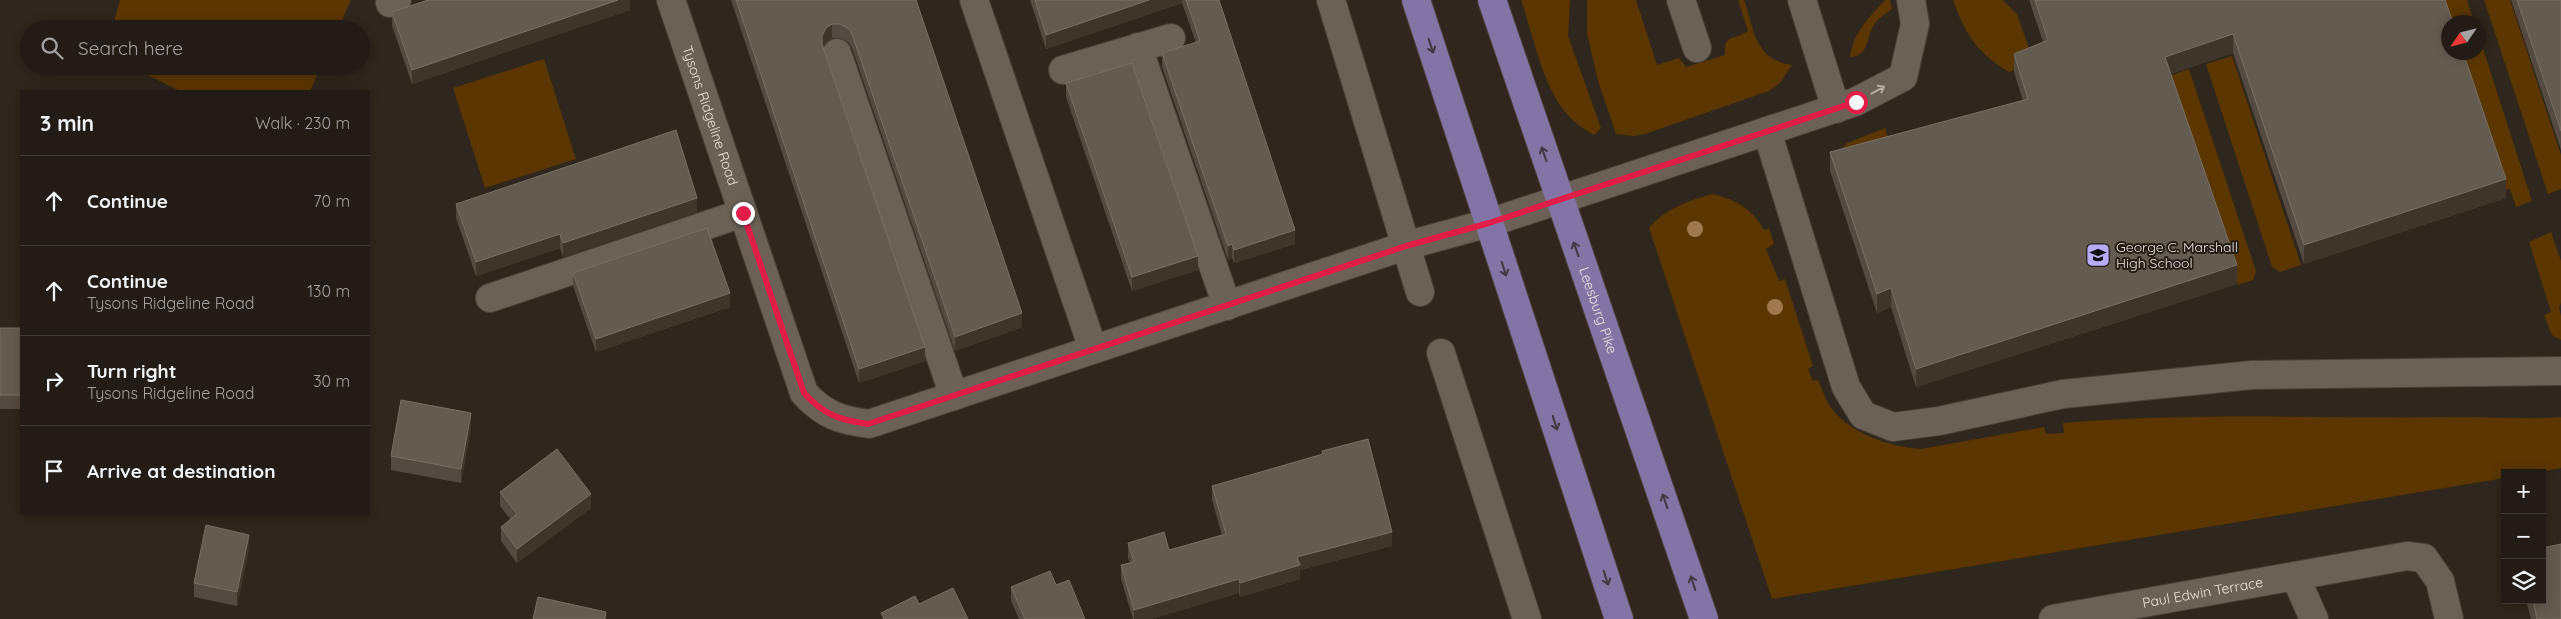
<!DOCTYPE html>
<html lang="en">
<head>
<meta charset="utf-8">
<style>
	:root { --surface:#231c16; --page:#2b251f; --text:#f1f3f6; --muted:#a3a1a1; --line:#403a35 }
	body { margin:0; font-family:Quicksand,sans-serif; background:var(--page); color:var(--text) }
	.controls { position:absolute; right:15px; bottom:15px; display:grid; overflow:hidden; border-radius:0px; box-shadow:0 2px 12px #0003 }
	.controls button { width:45px; height:45px; display:grid; place-items:center; padding:0; border:0; border-bottom:1px solid var(--line); background:var(--surface); color:var(--text); font:25px sans-serif }
	.compass { position:absolute; left:2441px; top:15px; width:45px; height:45px; border-radius:50%; background:var(--surface); box-shadow:0 2px 12px #0003; rotate:235deg }
	.stop { position:absolute; width:15px; height:15px; margin:-11px; border:4px solid #e11d48; border-radius:50%; background:#fff }
	.stop.end { background:#e11d48; border-color:#fff; box-shadow:0 1px 5px #0008 }
	.list { margin:0; padding:0; list-style:none }
	h2 { display:flex; justify-content:space-between; align-items:center; height:65px; margin:0; padding:0 20px; font-size:21px }
	h2 small { font-size:16px; font-weight:400; color:var(--muted) }
	.list li { display:grid; grid-template-columns:32px 1fr auto; gap:15px; align-items:center; box-sizing:border-box; height:90px; padding:0 20px; border-top:1px solid var(--line) }
	.list b { display:block; font-size:19px; white-space:nowrap }
	.list p { margin:0; font-size:16px; white-space:nowrap; color:var(--muted) }
	.list em { font-size:16px; font-style:normal; color:var(--muted) }
	.icon { flex:none; width:28px; height:28px; fill:none; stroke:currentColor; stroke-width:2; stroke-linecap:round; stroke-linejoin:round }
	.map { position:relative; flex:none; width:2561px; height:619px; overflow:hidden }
	.search { position:absolute; background:var(--surface); box-shadow:0 2px 12px #0003; left:20px; top:20px; width:350px; height:55px; display:flex; align-items:center; gap:12px; box-sizing:border-box; padding:0 18px; border-radius:28px; color:var(--muted); font-size:19px }
	.panel { position:absolute; background:var(--surface); box-shadow:0 2px 12px #0003; left:20px; top:90px; width:350px; height:425px; border-radius:0px }
	.map>svg:first-child { display:block }
	.green { fill:#5b3600 }
	.lines { fill:none; stroke-linecap:round; stroke-linejoin:round }
	.minor-casing { stroke:#49413a; stroke-width:30 }
	.major-casing { stroke:#49413a; stroke-width:30 }
	.minor { stroke:#6b6156; stroke-width:28 }
	.major { stroke:#8275a5; stroke-width:28 }
	.tree { fill:#9f784d }
	.wall { fill:#544a41 }
	.shaded-wall { fill:#3f352b }
	.building { fill:#645b51; stroke:#787067 }
	.oneway { stroke:#413740 }
	.oneway2 { stroke:#b5aea6 }
	.route { stroke:#e11d48; stroke-width:6 }
	.labels { text-anchor:middle; dominant-baseline:central; stroke-width:4; stroke-linejoin:round; paint-order:stroke }
	.street-label { font-size:14px; fill:#e7e1db; stroke:#251d14 }
	.poi-label { font-size:14px; fill:#e7e1db; stroke:#251d14; text-anchor:start }
</style>
</head>
<body>
<div class="map">
<svg width="2561" height="619" viewBox="0 0 2561 619">
	<rect width="100%" height="100%" fill="#2f261d"/>
	<path class="green" d="M 120,0 L 351,0 L 338,29 L 112,29 Z
		M 1521,0 L 1570,0 L 1568,36 L 1601,128 L 1594,135 C 1581,128 1571,120 1562,108 C 1542,81 1532,32 1521,0 Z
		M 1587,0 L 1636,0 L 1657,65 L 1679,58 L 1686,67 L 1725,55 C 1723,33 1734,41 1748,31 L 1738,0 L 1744,0 C 1755,31 1754,59 1792,65 L 1780,83 L 1769,91 L 1645,134 L 1633,136 L 1616,134 L 1598,81 L 1587,33 Z
		M 1885,0 L 1890,0 L 1892,9 C 1887,13 1880,17 1876,22 C 1865,35 1871,56 1850,57 C 1853,32 1869,18 1885,0 Z
		M 1953,0 L 2003,0 L 2017,14 L 2034,63 L 2009,72 C 1978,53 1965,35 1953,0 Z
		M 2441,0 L 2467,0 L 2474,22 L 2448,22 Z
		M 2484,0 L 2510,0 L 2561,155 L 2561,189 L 2548,194 Z
		M 2479,36 L 2532,201 L 2516,207 L 2510,189 L 2504,190 L 2458,53 L 2478,52 Z
		M 2232,56 L 2301,265 L 2280,272 L 2272,267 L 2206,64 Z
		M 544,59 L 576,159 L 485,188 L 453,88 Z
		M 129,66 L 321,66 L 310,91 L 180,91 Z
		M 2189,69 L 2256,271 L 2253,280 L 2238,285 L 2167,77 Z
		M 1885,128 L 1889,142 L 1829,162 L 1847,143 Z
		M 1712,194 C 1735,199 1753,209 1764,230 L 1769,228 L 1774,244 L 1766,249 L 1779,281 L 1785,279 L 1813,366 L 1808,369 L 1813,381 L 1818,380 C 1822,388 1825,398 1829,405 C 1848,433 1889,447 1921,449 L 2044,427 L 2046,434 L 2064,433 L 2063,423 C 2196,412 2329,419 2463,417 C 2495,417 2529,420 2561,417 L 2561,468 L 2535,473 L 2505,473 L 2505,478 L 1772,599 L 1649,228 C 1666,208 1688,201 1712,194 Z
		M 2551,232 L 2561,261 L 2561,303 L 2559,308 L 2561,316 L 2561,340 L 2552,335 L 2544,315 L 2551,312 L 2529,242 Z"/>
	<g class="lines">
		<g class="minor-casing">
			<g id="minor">
				<path id="s1" d="M 671,0 L 804,393 C 824,415 840,420 869,424 L 1405,246 L 1489,223 L 1855,102 L 1903,77 L 1915,24 L 1911,0"/>
				<path d="M 974,0 L 1093,349"/>
				<path d="M 1331,0 L 1420,292"/>
				<path d="M 1681,0 L 1697,48"/>
				<path d="M 1802,0 L 1836,109"/>
				<path d="M 390,3 L 397,0"/>
				<path d="M 1138,47 L 1227,306"/>
				<path d="M 837,53 L 954,396"/>
				<path d="M 1063,70 L 1171,38"/>
				<path d="M 1767,131 L 1846,387 L 1863,415 L 1893,427 L 1939,421 L 2063,394 L 2252,375 L 2561,371"/>
				<path d="M 490,298 L 743,213"/>
				<path d="M 1441,353 L 1527,619"/>
				<path id="s2" d="M 2053,619 L 2295,576"/>
				<path d="M 2314,619 L 2295,576 L 2407,556 L 2424,558 L 2440,581 L 2449,619"/>
			</g>
		</g>
		<g class="major-casing">
			<g id="major">
				<path d="M 1416,0 L 1619,619"/>
				<path id="s3" d="M 1492,0 L 1704,619"/>
			</g>
		</g>
		<use href="#minor" class="minor"/>
		<use href="#major" class="major"/>
	</g>
	<g class="tree">
		<circle cx="1695" cy="229" r="8"/>
		<circle cx="1775" cy="307" r="8"/>
	</g>
	<path class="wall" d="M 630,0 L 630,10 L 412,84 L 392,26 L 392,12 Z
		M 731,0 L 916,0 L 1022,327 L 955,351 L 852,48 L 848,42 L 840,38 L 832,38 L 826,42 L 823,47 L 925,361 L 859,383 Z
		M 1030,0 L 1219,0 L 1295,244 L 1234,263 L 1232,258 L 1228,260 L 1162,67 L 1162,53 L 1196,43 L 1182,3 L 1046,49 Z
		M 2029,0 L 2445,0 L 2506,198 L 2304,264 L 2233,53 L 2170,74 L 2237,284 L 1916,387 L 1891,307 L 1877,313 L 1830,171 L 1830,152 L 2023,101 L 2014,72 L 2014,54 L 2043,42 Z
		M 2511,0 L 2561,0 L 2561,150 Z
		M 1066,83 L 1198,270 L 1132,291 L 1066,97 Z
		M 456,204 L 697,212 L 563,257 L 560,248 L 476,276 L 456,218 Z
		M 573,273 L 730,307 L 596,352 L 573,286 Z
		M 0,328 L 21,328 L 21,409 L 0,409 Z
		M 471,427 L 461,483 L 391,470 L 391,456 Z
		M 1322,451 L 1392,546 L 1300,570 L 1300,579 L 1240,597 L 1239,593 L 1151,619 L 1133,619 L 1121,579 L 1121,565 L 1130,563 L 1128,557 L 1128,543 L 1169,550 L 1222,535 L 1212,500 L 1212,486 L 1322,454 Z
		M 500,492 L 591,508 L 517,563 L 501,541 L 501,527 L 511,520 L 500,506 Z
		M 249,549 L 237,606 L 194,597 L 194,583 Z
		M 1056,585 L 1085,619 L 1019,619 L 1011,601 L 1011,587 Z
		M 2526,600 L 2542,600 L 2561,619 L 2531,619 Z"/>
	<path class="shaded-wall" d="M 618,0 L 630,0 L 630,10 L 412,84 L 412,70 Z
		M 1149,0 L 1182,0 L 1182,3 L 1046,49 L 1046,35 Z
		M 832,24 L 832,38 L 826,42 L 822,50 L 822,36 L 826,28 Z
		M 2233,34 L 2233,53 L 2165,76 L 2165,57 Z
		M 2506,179 L 2506,198 L 2304,264 L 2304,245 Z
		M 697,198 L 697,212 L 563,257 L 563,243 Z
		M 1295,230 L 1295,244 L 1234,263 L 1234,250 Z
		M 560,234 L 560,248 L 476,276 L 476,262 Z
		M 1232,244 L 1232,258 L 1228,260 L 1228,246 Z
		M 1198,256 L 1198,270 L 1132,291 L 1132,277 Z
		M 2237,265 L 2237,284 L 1916,387 L 1916,369 Z
		M 1891,288 L 1891,307 L 1877,313 L 1877,294 Z
		M 730,293 L 730,307 L 596,352 L 596,339 Z
		M 1022,313 L 1022,327 L 955,351 L 955,337 Z
		M 925,347 L 925,361 L 859,383 L 859,369 Z
		M 471,413 L 471,427 L 461,483 L 461,469 Z
		M 591,494 L 591,508 L 517,563 L 517,549 Z
		M 1392,532 L 1392,546 L 1300,570 L 1300,579 L 1240,597 L 1240,583 L 1297,557 Z
		M 249,535 L 249,549 L 237,606 L 237,592 Z
		M 1239,579 L 1239,593 L 1151,619 L 1134,619 L 1134,610 Z"/>
	<path class="building" d="M 428,0 L 618,0 L 412,70 L 392,12 Z
		M 736,0 L 916,0 L 1022,313 L 955,337 L 852,34 L 848,28 L 840,24 L 832,24 L 826,28 L 822,36 L 822,44 L 925,347 L 859,369 Z
		M 1035,0 L 1149,0 L 1046,35 Z
		M 1186,0 L 1219,0 L 1295,230 L 1234,250 L 1232,244 L 1228,246 L 1162,53 L 1200,41 Z
		M 2035,0 L 2445,0 L 2453,22 L 2448,22 L 2448,52 L 2463,52 L 2506,179 L 2304,245 L 2233,34 L 2165,57 L 2237,265 L 1916,369 L 1891,288 L 1877,294 L 1830,152 L 2028,99 L 2014,54 L 2048,40 Z
		M 2517,0 L 2561,0 L 2561,131 Z
		M 1132,63 L 1198,256 L 1132,277 L 1066,83 Z
		M 676,130 L 697,198 L 563,243 L 560,234 L 476,262 L 456,204 Z
		M 707,228 L 730,293 L 596,339 L 573,273 Z
		M 0,328 L 21,328 L 21,395 L 0,395 Z
		M 401,400 L 471,413 L 461,469 L 391,456 Z
		M 1368,439 L 1392,532 L 1297,557 L 1300,565 L 1240,583 L 1239,579 L 1134,610 L 1121,565 L 1134,562 L 1128,543 L 1164,532 L 1169,550 L 1226,534 L 1212,486 L 1323,454 L 1322,451 Z
		M 557,449 L 591,494 L 517,549 L 501,527 L 517,514 L 500,492 Z
		M 206,525 L 249,535 L 237,592 L 194,583 Z
		M 2561,544 L 2561,619 L 2537,619 L 2533,600 L 2542,600 L 2542,548 Z
		M 1050,571 L 1056,585 L 1069,580 L 1085,619 L 1025,619 L 1011,587 Z
		M 953,588 L 968,619 L 884,619 L 881,613 L 915,596 L 919,604 Z
		M 538,597 L 606,612 L 605,619 L 533,619 Z"/>
	<defs><path id="oneway-shaft" d="M-6 0H5M1.5-3L5.5 0L1.5 3" fill="none" stroke-width="1.6" stroke-linecap="round" stroke-linejoin="round" transform="scale(1.25)"/></defs>
	<g class="oneway">
		<use href="#oneway-shaft" transform="translate(1431 46) rotate(72)"/>
		<use href="#oneway-shaft" transform="translate(1544 154) rotate(-109)"/>
		<use href="#oneway-shaft" transform="translate(1576 249) rotate(-109)"/>
		<use href="#oneway-shaft" transform="translate(1504 269) rotate(72)"/>
		<use href="#oneway-shaft" transform="translate(1555 423) rotate(72)"/>
		<use href="#oneway-shaft" transform="translate(1665 501) rotate(-109)"/>
		<use href="#oneway-shaft" transform="translate(1606 578) rotate(72)"/>
		<use href="#oneway-shaft" transform="translate(1693 583) rotate(-108)"/>
	</g>
	<use class="oneway2" href="#oneway-shaft" transform="translate(1878 90) rotate(-28)"/>
	<g class="lines">
		<path class="route" d="M 743,213 L 804,393 C 824,415 840,420 868,424 L 1406,246 L 1489,223 L 1856,102"/>
	</g>
	<defs>
		<g id="school-square" transform="scale(1.25)"><rect x="-9" y="-9" width="18" height="18" rx="4" fill="#b6acf8" stroke="#251d14"/><path d="M0-5L7-2L0 1L-7-2ZM-4 1L0 2.5L4 1V4Q0 6-4 4Z" fill="#111"/></g>
	</defs>
	<g fill-rule="evenodd">
		<use href="#school-square" x="2098" y="255"/>
	</g>
	<g class="labels">
		<g class="street-label">
			<text stroke="none"><textPath href="#s1" startOffset="122">Tysons Ridgeline Road</textPath></text>
			<text stroke="none"><textPath href="#s3" startOffset="328">Leesburg Pike</textPath></text>
			<text stroke="none"><textPath href="#s2" startOffset="152">Paul Edwin Terrace</textPath></text>
		</g>
		<g class="poi-label">
			<text x="2116" y="247">George C. Marshall<tspan x="2116" dy="16">High School</tspan></text>
		</g>
	</g>
</svg>
<div class="controls">
<button>+</button>
<button>−</button>
<button><svg class="icon" aria-label="layers" viewBox="0 0 24 24"><path d="M12 4l9 5-9 5-9-5zM3 14l9 5 9-5"/></svg></button>
</div>
<svg class="compass" viewBox="-18 -18 36 36"><path d="M0-13l5 13h-10z" fill="#e53935"/><path d="M0 13l5-13h-10z" fill="#a3a1a1"/></svg>
<div class="stop" style="left:1856px;top:102px"></div>
<div class="stop end" style="left:743px;top:213px"></div>
<div class="search"><svg class="icon" aria-label="search" viewBox="0 0 24 24"><circle cx="10" cy="10" r="6"/><path d="M15 15l6 6"/></svg>Search here</div>
<section class="panel">
<h2>3 min<small>Walk · 230 m</small></h2>
<ul class="list">
<li><svg class="icon" aria-label="ahead" viewBox="0 0 24 24"><path d="M12 20V5M6 11l6-6 6 6"/></svg><div><b>Continue</b></div><em>70 m</em></li>
<li><svg class="icon" aria-label="ahead" viewBox="0 0 24 24"><path d="M12 20V5M6 11l6-6 6 6"/></svg><div><b>Continue</b><p>Tysons Ridgeline Road</p></div><em>130 m</em></li>
<li><svg class="icon" aria-label="right" viewBox="0 0 24 24"><path d="M7 20v-9h11M14 6l5 5-5 5"/></svg><div><b>Turn right</b><p>Tysons Ridgeline Road</p></div><em>30 m</em></li>
<li><svg class="icon" aria-label="arrive" viewBox="0 0 24 24"><path d="M6 21V4h12l-3 4 3 4H6"/></svg><div><b>Arrive at destination</b></div></li>
</ul>
</section>
</div>
</body>
</html>
